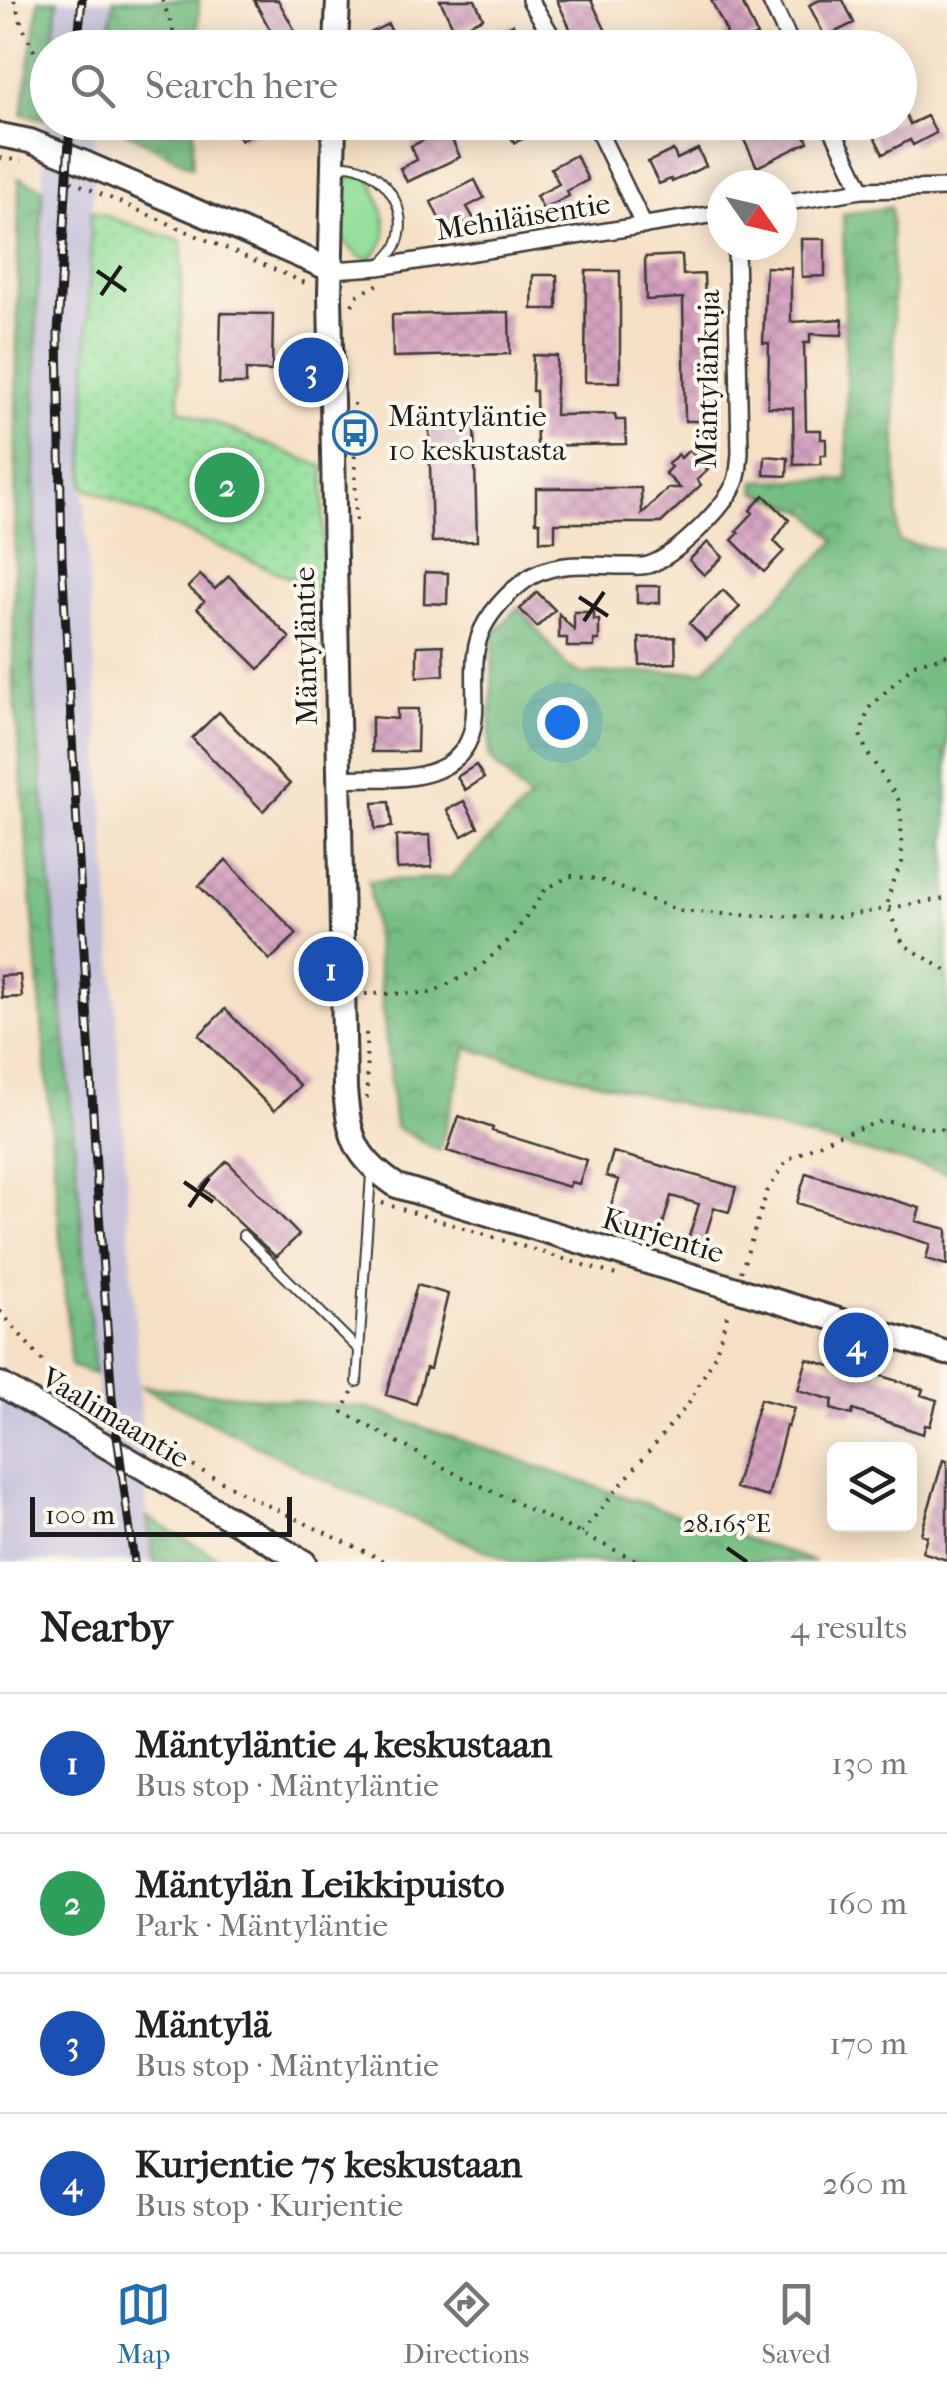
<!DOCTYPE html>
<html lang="en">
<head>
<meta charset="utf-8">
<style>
	:root { --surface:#fff; --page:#f6f6f6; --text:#222; --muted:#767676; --line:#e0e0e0; --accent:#1f6fb2 }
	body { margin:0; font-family:"IM FELL French Canon",serif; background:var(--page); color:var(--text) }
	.controls { position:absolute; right:30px; bottom:30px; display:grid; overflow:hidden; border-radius:15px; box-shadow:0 5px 25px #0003 }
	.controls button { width:90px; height:90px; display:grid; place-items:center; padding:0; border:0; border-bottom:2px solid var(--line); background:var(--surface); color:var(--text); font:50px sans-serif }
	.compass { position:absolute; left:707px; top:170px; width:90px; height:90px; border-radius:50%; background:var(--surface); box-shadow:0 5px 25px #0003; rotate:124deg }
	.scale { position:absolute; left:30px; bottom:25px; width:262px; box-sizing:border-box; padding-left:10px; border:5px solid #1c1c1c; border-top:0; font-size:28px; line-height:35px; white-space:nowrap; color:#1c1c1c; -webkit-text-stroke:8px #fbf7ec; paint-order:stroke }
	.you { position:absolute; left:562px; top:722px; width:35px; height:35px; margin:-25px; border:8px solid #fff; border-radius:50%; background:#1a73e8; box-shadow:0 0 0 15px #1a73e833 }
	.badge { display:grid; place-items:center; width:65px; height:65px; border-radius:50%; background:var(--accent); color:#fff; font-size:32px; font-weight:700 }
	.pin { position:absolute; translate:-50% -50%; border:5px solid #fff; box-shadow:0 2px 10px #0006 }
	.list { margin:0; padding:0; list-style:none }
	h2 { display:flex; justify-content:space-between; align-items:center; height:130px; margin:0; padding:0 40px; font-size:42px }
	h2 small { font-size:32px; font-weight:400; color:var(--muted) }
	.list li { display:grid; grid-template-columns:65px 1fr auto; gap:30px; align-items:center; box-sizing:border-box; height:140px; padding:0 40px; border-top:2px solid var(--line) }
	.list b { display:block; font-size:38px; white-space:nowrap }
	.list p { margin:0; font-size:32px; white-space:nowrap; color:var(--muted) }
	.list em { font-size:32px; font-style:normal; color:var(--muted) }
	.icon { flex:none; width:55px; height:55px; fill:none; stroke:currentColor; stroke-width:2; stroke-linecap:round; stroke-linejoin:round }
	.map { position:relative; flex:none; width:947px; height:1562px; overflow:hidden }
	.search { position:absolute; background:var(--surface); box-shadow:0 5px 25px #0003; left:30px; right:30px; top:30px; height:110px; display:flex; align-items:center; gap:25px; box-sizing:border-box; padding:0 35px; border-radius:55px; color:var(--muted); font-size:38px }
	.sheet { height:690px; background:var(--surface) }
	nav { display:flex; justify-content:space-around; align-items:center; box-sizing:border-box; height:140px; border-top:2px solid var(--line); background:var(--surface); font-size:28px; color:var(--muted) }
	nav a { display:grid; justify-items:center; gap:5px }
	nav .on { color:var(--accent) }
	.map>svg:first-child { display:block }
	.industrial { fill:#c6c0da }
	.green { fill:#94e09c; stroke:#587e5c; stroke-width:2.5 }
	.forest { fill:url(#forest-crowns); stroke:#4a6d50; stroke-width:2.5 }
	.park { fill:url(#park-dots); stroke:#587e5c; stroke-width:2.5 }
	.building { fill:url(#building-cross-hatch) }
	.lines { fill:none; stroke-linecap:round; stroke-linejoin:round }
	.lane-casing { stroke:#3d3935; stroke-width:12 }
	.street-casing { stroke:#3d3935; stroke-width:20 }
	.secondary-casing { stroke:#3d3935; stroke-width:28 }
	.path { stroke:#3d3935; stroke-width:4; stroke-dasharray:2.5 8; stroke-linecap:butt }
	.lane { stroke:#fff; stroke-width:8 }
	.street { stroke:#fff; stroke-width:15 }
	.secondary { stroke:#fff; stroke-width:22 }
	.rail-casing { stroke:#1c1c1c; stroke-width:9 }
	.rail { stroke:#fbf7ec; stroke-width:5; stroke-dasharray:15; stroke-linecap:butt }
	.ticks { fill:none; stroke:#1c1c1c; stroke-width:4 }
	.labels { text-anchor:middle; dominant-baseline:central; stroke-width:8; stroke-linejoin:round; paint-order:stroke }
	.street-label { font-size:30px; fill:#1c1c1c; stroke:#fbf7ec }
	.poi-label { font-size:30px; fill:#1c1c1c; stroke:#fbf7ec; text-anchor:start }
	.ticks-label { font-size:25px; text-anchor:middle; fill:#1c1c1c; stroke:#fbf7ec; stroke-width:8; stroke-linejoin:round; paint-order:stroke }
</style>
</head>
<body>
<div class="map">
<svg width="947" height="1562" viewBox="0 0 947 1562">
	<defs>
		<pattern id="forest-crowns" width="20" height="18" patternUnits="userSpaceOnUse" patternTransform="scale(2.5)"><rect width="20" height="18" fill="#77be84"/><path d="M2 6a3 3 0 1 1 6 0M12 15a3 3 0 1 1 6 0" fill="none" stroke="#619a6b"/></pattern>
		<pattern id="park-dots" width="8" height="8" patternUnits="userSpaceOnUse" patternTransform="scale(2.5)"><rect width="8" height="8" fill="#94e09c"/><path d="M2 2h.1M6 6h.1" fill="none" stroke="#7fc086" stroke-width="1.8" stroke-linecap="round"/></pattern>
		<pattern id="building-cross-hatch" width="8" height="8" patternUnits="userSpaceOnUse" patternTransform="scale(2.5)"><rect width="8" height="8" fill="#d5a3c0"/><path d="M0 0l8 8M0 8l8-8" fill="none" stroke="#b68ca4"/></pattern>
	</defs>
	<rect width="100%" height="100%" fill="#fbf7ec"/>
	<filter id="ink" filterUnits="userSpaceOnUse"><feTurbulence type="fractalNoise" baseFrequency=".01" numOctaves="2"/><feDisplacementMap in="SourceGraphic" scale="20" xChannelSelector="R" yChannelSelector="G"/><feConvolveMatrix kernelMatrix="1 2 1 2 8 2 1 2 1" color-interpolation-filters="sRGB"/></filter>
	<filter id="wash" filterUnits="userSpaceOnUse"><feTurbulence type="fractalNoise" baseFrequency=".0048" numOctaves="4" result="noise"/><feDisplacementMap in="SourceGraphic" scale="40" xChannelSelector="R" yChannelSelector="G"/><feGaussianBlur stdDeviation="2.25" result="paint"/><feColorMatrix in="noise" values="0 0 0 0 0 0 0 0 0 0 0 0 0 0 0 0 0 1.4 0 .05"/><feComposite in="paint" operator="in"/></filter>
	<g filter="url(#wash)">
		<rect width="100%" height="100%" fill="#f5e0c5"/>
		<path class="industrial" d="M 58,0 L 114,0 L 107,47 L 52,48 Z
			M 47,90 L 48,122 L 95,123 L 84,487 L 147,1517 L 154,1562 L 0,1562 L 0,1378 L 102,1441 L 33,683 L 37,311 Z"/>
		<path class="green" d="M 352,175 L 371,178 C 381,208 399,236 369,259 L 358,256 L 340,237 L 342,186 Z"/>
		<path class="forest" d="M 39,0 L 58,0 L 52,47 L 48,48 L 45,119 L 22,114 Z
			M 114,0 L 199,0 L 197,47 L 107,47 Z
			M 110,123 L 194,123 L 192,167 Z
			M 19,178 L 43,188 L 37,311 L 33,683 L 95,1374 L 71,1366 L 13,678 Z
			M 891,207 L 898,541 L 947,551 L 947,1173 L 467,1048 L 439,1151 L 395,1127 L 369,881 L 450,878 L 529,800 L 489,757 L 494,634 L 518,607 L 567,666 L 582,674 L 703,671 L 836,541 L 808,512 L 756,492 L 755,481 L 848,479 L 843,214 Z
			M 140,1386 L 367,1408 L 815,1562 L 512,1562 L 324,1480 Z
			M 147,1517 L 226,1562 L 154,1562 Z"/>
		<path class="park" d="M 91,211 L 182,242 L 179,409 L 324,467 L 322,592 L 84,487 Z"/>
		<g id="blocks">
			<path class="building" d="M 254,0 L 278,0 L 294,29 L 275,39 Z
				M 440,0 L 475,0 L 483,18 L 455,31 Z
				M 557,0 L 591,0 L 614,48 L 579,48 Z
				M 711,0 L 741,0 L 757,35 L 728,48 L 723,35 L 727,33 Z
				M 820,0 L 843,0 L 854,23 L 825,37 L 809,5 Z
				M 388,24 L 400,48 L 365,48 L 360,38 Z
				M 513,24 L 524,48 L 484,48 L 503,38 L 500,31 Z
				M 906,115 L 910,124 L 927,116 L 936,133 L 913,145 L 910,140 L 883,154 L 872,132 L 891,122 L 900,122 L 900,118 Z
				M 232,122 L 276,122 L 241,140 Z
				M 504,122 L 556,122 L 514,143 Z
				M 747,122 L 799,122 L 808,142 L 757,167 L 738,127 Z
				M 447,129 L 460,157 L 407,182 L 400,168 L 417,160 L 411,146 Z
				M 698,149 L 706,166 L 672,182 L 671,179 L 659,184 L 648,162 L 673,150 L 677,159 Z
				M 576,155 L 588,180 L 567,191 L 569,196 L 543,209 L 536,196 L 559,184 L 551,168 Z
				M 475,180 L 484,198 L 467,207 L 474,219 L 446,233 L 431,202 Z
				M 801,239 L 825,239 L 825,276 L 802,277 Z
				M 682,255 L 683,275 L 704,274 L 709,421 L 685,421 L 683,298 L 646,300 L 645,257 Z
				M 766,267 L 791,268 L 791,322 L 843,319 L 842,335 L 810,334 L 810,343 L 804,343 L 806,430 L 821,430 L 821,439 L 826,439 L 826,455 L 821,455 L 821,464 L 794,465 L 793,408 L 768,407 L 769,343 L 763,343 Z
				M 586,271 L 620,271 L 620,382 L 585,382 Z
				M 533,275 L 557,275 L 557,309 L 532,309 Z
				M 509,312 L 510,354 L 393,357 L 392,315 Z
				M 221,313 L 273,314 L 272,371 L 246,370 L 246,384 L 219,384 Z
				M 533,355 L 557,356 L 555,415 L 615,414 L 616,420 L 625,420 L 626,444 L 537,446 L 536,391 L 532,391 Z
				M 474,424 L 477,541 L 432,542 L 429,426 Z
				M 689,450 L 708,470 L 697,480 L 701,485 L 661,523 L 555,523 L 555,541 L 540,541 L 540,522 L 536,522 L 536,488 L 641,488 L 642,514 L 668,488 L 680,488 L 665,473 L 671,467 L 668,464 L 678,454 L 681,458 Z
				M 765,456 L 788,458 L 787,476 L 764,475 Z
				M 764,495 L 789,520 L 774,541 L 784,551 L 764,572 L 732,540 L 739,533 L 736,531 L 753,513 L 750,510 Z
				M 708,542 L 723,557 L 704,575 L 689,560 Z
				M 425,572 L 448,573 L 447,604 L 424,603 Z
				M 200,575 L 215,589 L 229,576 L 290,638 L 259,669 L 197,608 L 204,601 L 188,587 Z
				M 637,586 L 660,586 L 660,603 L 637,603 Z
				M 723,590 L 740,607 L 706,640 L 689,623 Z
				M 537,592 L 555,610 L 537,627 L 520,609 Z
				M 574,612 L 594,612 L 594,620 L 599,620 L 599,640 L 594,640 L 594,647 L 567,647 L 567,638 L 559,638 L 559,614 L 574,630 Z
				M 675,637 L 676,663 L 640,665 L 639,638 Z
				M 443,645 L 444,675 L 417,677 L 417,646 Z
				M 397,709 L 418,709 L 417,752 L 372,752 L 372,717 L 397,719 Z
				M 219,712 L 290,784 L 263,811 L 192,738 Z
				M 476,765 L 484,778 L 465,790 L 457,777 Z
				M 464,801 L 478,827 L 462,836 L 447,810 Z
				M 389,802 L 392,827 L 375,829 L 373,803 Z
				M 430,835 L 432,867 L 397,869 L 396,836 Z
				M 226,860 L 297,934 L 270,960 L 199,886 Z
				M 20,975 L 22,997 L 2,998 L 0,976 Z
				M 225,1009 L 300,1086 L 274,1111 L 199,1035 Z
				M 459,1116 L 493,1128 L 492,1131 L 587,1160 L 579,1184 L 571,1182 L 569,1187 L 447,1151 Z
				M 613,1152 L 736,1187 L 729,1212 L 714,1208 L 701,1251 L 686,1246 L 699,1204 L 671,1196 L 659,1238 L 606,1222 L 619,1180 L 606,1176 Z
				M 227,1161 L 299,1235 L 276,1257 L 201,1187 Z
				M 806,1173 L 920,1208 L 916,1221 L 947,1229 L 947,1265 L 926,1259 L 930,1244 L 797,1203 Z
				M 417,1285 L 448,1294 L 430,1369 L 426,1368 L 416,1404 L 386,1395 Z
				M 807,1359 L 854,1373 L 856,1368 L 923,1389 L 921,1395 L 937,1400 L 930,1426 L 925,1425 L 923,1434 L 853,1410 L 852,1415 L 831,1409 L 833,1400 L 798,1390 Z
				M 760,1399 L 794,1408 L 788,1427 L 786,1426 L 768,1497 L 735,1488 Z
				M 943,1460 L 947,1461 L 947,1560 L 922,1552 L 927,1536 L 921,1534 Z"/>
		</g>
	</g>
	<g filter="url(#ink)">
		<use href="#blocks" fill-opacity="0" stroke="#3d3935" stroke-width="2.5"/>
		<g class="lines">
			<g class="lane-casing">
				<path id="lane" d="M 337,172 L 345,165 C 381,166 412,209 397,244 C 394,252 387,258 381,264
					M 243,1235 L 359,1350
					M 357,1382 L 371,1174"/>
			</g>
			<g class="street-casing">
				<path id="street" d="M 530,0 L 559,48
					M 770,0 L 793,48
					M 594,122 L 644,226
					M 829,122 L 862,190
					M 782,203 L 862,190 L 947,188
					M 332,270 L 378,267 L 722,213
					M 339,779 C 371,776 406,783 437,770 C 497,745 463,681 480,635 C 487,615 507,594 523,582 C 552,559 591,566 625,566 C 632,566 641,567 648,565 C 675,557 724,508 735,483 C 739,474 739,462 740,453 L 736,245"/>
			</g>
			<g class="secondary-casing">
				<path id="secondary" d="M 336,48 L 338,0
					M 334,122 L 330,294 L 345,1089 C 349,1138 355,1158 397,1186 L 947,1353
					M 0,135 L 30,141 L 87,164 L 332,270
					M 0,1384 L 304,1562"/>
			</g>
			<path class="path" d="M 14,0 L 22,25 L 48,81
				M 162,0 L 173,29 L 173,48
				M 61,122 L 62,129 C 90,137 114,140 138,122
				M 0,158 L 21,161
				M 71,181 L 310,285
				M 352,305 L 358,295 L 379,284
				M 354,403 L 356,524
				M 947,655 L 914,664 L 869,708 L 860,735 L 867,752 L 898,799 L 901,817 L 902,862 L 892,883 L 887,906 L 903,944 L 947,971
				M 365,994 L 431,993 L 478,969 L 511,938 L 546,889 L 570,876 L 598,879 L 679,911 L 756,916 L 839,917 L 947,898
				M 366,1033 L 367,1099
				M 382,1203 L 616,1275
				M 741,1272 L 767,1192 L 787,1160 L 833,1137 L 882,1121 L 947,1130
				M 0,1311 L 80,1405 L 250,1497 L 387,1562
				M 352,1392 L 343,1412 L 448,1470 L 640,1562
				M 581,1533 L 689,1403 L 715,1355 L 729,1309"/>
			<use href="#lane" class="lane"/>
			<use href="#street" class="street"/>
			<use href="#secondary" class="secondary"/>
			<g class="rail-casing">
				<path id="rail" d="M 77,48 L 82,0
					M 70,122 L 58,333 L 62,558 L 97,1184 L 112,1398 L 134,1562"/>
			</g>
			<use href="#rail" class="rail"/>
		</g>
	</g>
	<path class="ticks" d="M 97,271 L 126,291M 101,295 L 121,266M 579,597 L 608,616M 584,621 L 604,592M 184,1182 L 213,1202M 189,1207 L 209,1178M 727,1548 L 747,1562"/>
	<defs>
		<g id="bus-ring" transform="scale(2.25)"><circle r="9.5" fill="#fbf7ec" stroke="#1f6fb2" stroke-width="1.5"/><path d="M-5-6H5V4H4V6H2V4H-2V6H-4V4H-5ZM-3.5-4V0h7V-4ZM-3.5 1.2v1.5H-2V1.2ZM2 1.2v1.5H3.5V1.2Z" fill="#1f6fb2"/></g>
	</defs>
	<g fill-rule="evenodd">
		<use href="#bus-ring" x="355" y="433"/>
	</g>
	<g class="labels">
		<g class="street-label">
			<text transform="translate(523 217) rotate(-9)">Mehiläisentie</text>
			<text transform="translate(708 379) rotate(-89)">Mäntylänkuja</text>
			<text transform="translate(306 646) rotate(-91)">Mäntyläntie</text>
			<text transform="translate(663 1236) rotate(17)">Kurjentie</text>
			<text transform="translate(115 1418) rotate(31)">Vaalimaantie</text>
		</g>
		<g class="poi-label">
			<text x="388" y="416">Mäntyläntie<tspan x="388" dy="34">10 keskustasta</tspan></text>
		</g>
	</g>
	<g class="ticks-label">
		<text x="727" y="1532">28.165°E</text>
	</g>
</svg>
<div class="controls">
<button><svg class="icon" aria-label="layers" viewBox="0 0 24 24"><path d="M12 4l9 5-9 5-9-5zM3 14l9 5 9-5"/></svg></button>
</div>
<svg class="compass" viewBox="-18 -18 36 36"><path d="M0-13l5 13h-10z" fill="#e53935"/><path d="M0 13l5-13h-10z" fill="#767676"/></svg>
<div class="scale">100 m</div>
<div class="you"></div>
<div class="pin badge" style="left:331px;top:969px;background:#1a4fb4">1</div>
<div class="pin badge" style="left:227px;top:485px;background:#2e9e5b">2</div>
<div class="pin badge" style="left:311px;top:370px;background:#1a4fb4">3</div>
<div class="pin badge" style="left:856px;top:1345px;background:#1a4fb4">4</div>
<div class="search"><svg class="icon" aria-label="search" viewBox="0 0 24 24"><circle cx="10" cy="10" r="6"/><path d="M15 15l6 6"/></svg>Search here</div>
</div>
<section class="sheet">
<h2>Nearby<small>4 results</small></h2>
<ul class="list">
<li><span class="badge" style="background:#1a4fb4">1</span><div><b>Mäntyläntie 4 keskustaan</b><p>Bus stop · Mäntyläntie</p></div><em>130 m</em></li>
<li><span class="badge" style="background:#2e9e5b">2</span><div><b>Mäntylän Leikkipuisto</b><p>Park · Mäntyläntie</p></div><em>160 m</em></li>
<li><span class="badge" style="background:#1a4fb4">3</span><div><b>Mäntylä</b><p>Bus stop · Mäntyläntie</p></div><em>170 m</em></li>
<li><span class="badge" style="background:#1a4fb4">4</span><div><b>Kurjentie 75 keskustaan</b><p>Bus stop · Kurjentie</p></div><em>260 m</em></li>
</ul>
</section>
<nav>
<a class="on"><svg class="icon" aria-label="map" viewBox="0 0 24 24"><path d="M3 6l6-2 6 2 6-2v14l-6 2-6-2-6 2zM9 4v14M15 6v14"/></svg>Map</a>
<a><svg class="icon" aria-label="directions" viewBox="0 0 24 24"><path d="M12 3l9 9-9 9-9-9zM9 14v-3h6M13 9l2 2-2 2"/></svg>Directions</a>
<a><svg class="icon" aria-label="saved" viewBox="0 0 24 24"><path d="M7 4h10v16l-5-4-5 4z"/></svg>Saved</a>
</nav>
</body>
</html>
